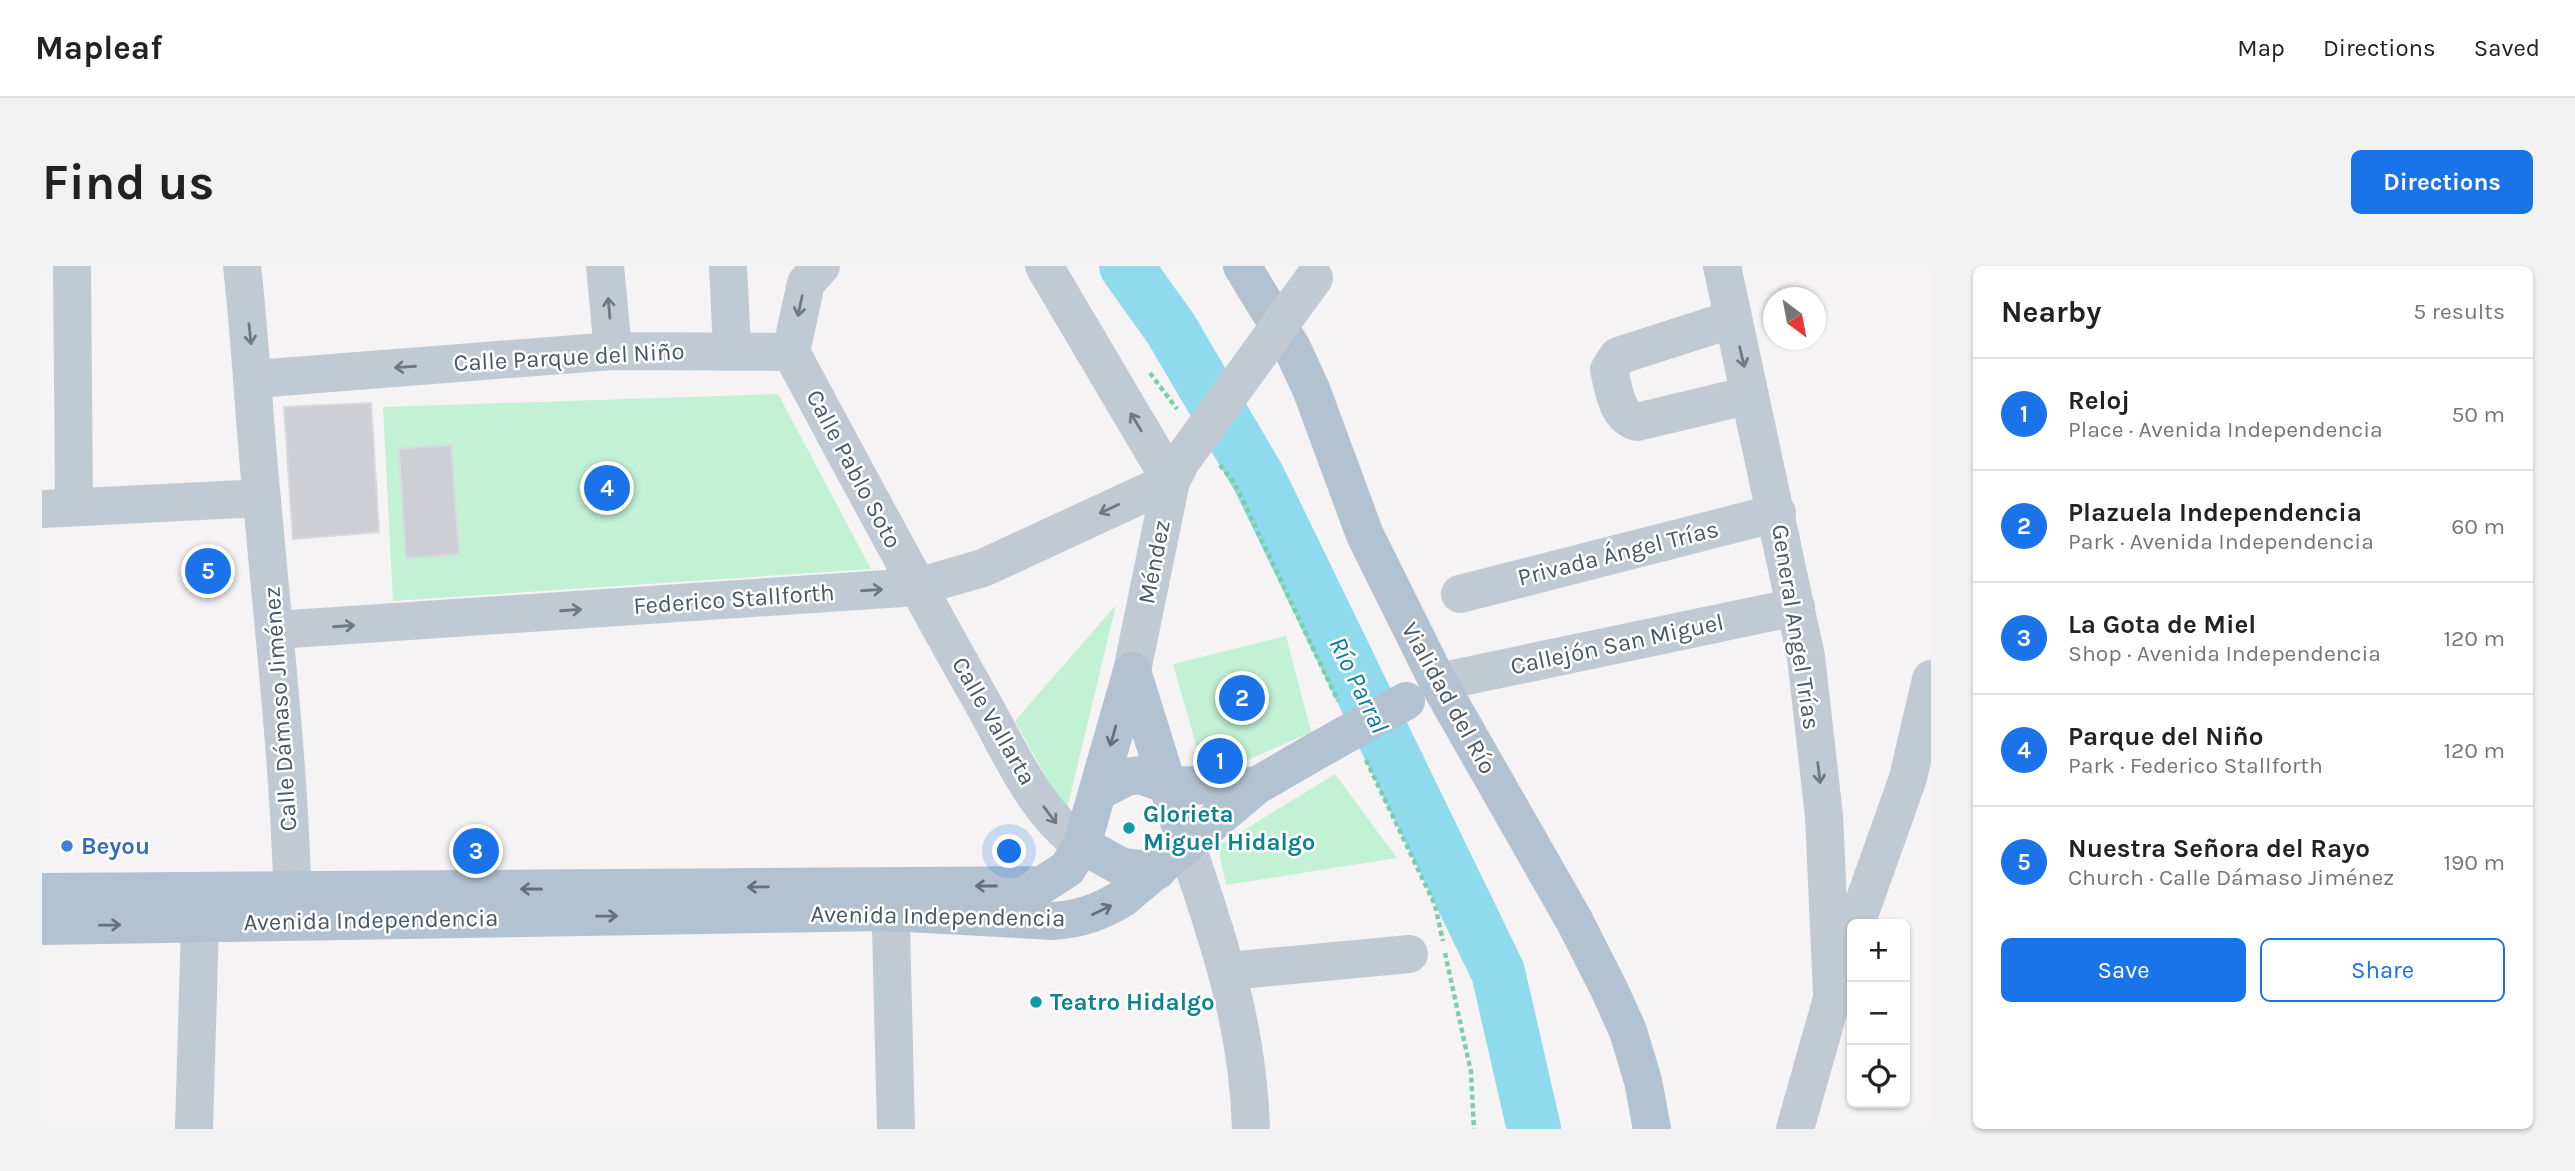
<!DOCTYPE html>
<html lang="en">
<head>
<meta charset="utf-8">
<style>
	:root { --surface:#fff; --page:#f2f2f2; --text:#222; --muted:#767676; --line:#e0e0e0; --accent:#1a73e8 }
	body { margin:0; font-family:Karla,sans-serif; background:var(--page); color:var(--text) }
	.controls { position:absolute; right:21px; bottom:21px; display:grid; overflow:hidden; border-radius:10px; box-shadow:0 2px 5px #0004 }
	.controls button { width:63px; height:63px; display:grid; place-items:center; padding:0; border:0; border-bottom:2px solid var(--line); background:var(--surface); color:var(--text); font:35px sans-serif }
	.compass { position:absolute; left:1721px; top:21px; width:63px; height:63px; border-radius:50%; background:var(--surface); box-shadow:0 2px 5px #0004; rotate:148deg }
	.you { position:absolute; left:968px; top:586px; width:24px; height:24px; margin:-18px; border:5px solid #fff; border-radius:50%; background:#1a73e8; box-shadow:0 0 0 10px #1a73e833 }
	.badge { display:grid; place-items:center; width:46px; height:46px; border-radius:50%; background:var(--accent); color:#fff; font-size:23px; font-weight:700 }
	.pin { position:absolute; translate:-50% -50%; border:4px solid #fff; box-shadow:0 2px 7px #0006 }
	.list { margin:0; padding:0; list-style:none }
	h2 { display:flex; justify-content:space-between; align-items:center; height:91px; margin:0; padding:0 28px; font-size:30px }
	h2 small { font-size:23px; font-weight:400; color:var(--muted) }
	.list li { display:grid; grid-template-columns:46px 1fr auto; gap:21px; align-items:center; box-sizing:border-box; height:112px; padding:0 28px; border-top:2px solid var(--line) }
	.list b { display:block; font-size:26px; white-space:nowrap }
	.list p { margin:0; font-size:23px; white-space:nowrap; color:var(--muted) }
	.list em { font-size:23px; font-style:normal; color:var(--muted) }
	.actions { display:flex; gap:14px; padding:21px 28px }
	.actions a { flex:1; padding:16px 0; border:2px solid var(--accent); border-radius:10px; text-align:center; font-size:24px; color:var(--accent) }
	.actions .main { background:var(--accent); color:#fff }
	.icon { flex:none; width:38px; height:38px; fill:none; stroke:currentColor; stroke-width:2; stroke-linecap:round; stroke-linejoin:round }
	.map { position:relative; flex:none; width:1889px; height:863px; overflow:hidden; border-radius:10px }
	header { display:flex; align-items:center; gap:42px; box-sizing:border-box; height:98px; padding:0 35px; background:var(--surface); border-bottom:2px solid var(--line) }
	header strong { font-size:33px }
	nav { display:flex; gap:38px; margin-inline-start:auto; font-size:24px }
	.intro { display:flex; align-items:center; justify-content:space-between; box-sizing:border-box; height:168px; padding:0 42px }
	h1 { margin:0; font-size:49px }
	.button { padding:18px 32px; border-radius:10px; background:var(--accent); color:#fff; font-size:24px; font-weight:700 }
	main { display:flex; gap:42px; padding:0 42px }
	aside { flex:1; background:var(--surface); border-radius:10px; box-shadow:0 2px 5px #0004 }
	.map>svg:first-child { display:block }
	.green { fill:#c3f1d5 }
	.lines { fill:none; stroke-linecap:round; stroke-linejoin:round }
	.river { stroke:#90daee; stroke-width:54 }
	.building { fill:#cdcfd5; stroke:#d7d9de; stroke-width:2 }
	.path { stroke:#7ad0a6; stroke-width:4.5; stroke-dasharray:5 3.5; stroke-linecap:butt }
	.minor { stroke:#c1cad2; stroke-width:38 }
	.major { stroke:#b3c2d1; stroke-width:38 }
	.minor-bridge { stroke:#c1cad2; stroke-width:38 }
	.major-bridge { stroke:#b3c2d1; stroke-width:38 }
	.oneway { stroke:#6e7983 }
	.oneway2 { stroke:#64717d }
	.culture-dot { fill:#0f9aa8; stroke:#fff; stroke-width:2.5 }
	.shop-dot { fill:#3f7fe0; stroke:#fff; stroke-width:2.5 }
	.labels { text-anchor:middle; dominant-baseline:central; stroke-width:5; stroke-linejoin:round; paint-order:stroke }
	.street-label { font-size:24px; fill:#4a5661; stroke:#fff }
	.culture-label { font-size:24px; font-weight:bold; fill:#0d838f; stroke:#fff; text-anchor:start }
	.shop-label { font-size:24px; font-weight:bold; fill:#366cbe; stroke:#fff; text-anchor:start }
	.water-label { font-size:26px; font-style:italic; fill:#0c7c9b; stroke:#fff }
</style>
</head>
<body>
<header>
<strong>Mapleaf</strong>
<nav><a>Map</a><a>Directions</a><a>Saved</a></nav>
</header>
<div class="intro"><h1>Find us</h1><a class="button">Directions</a></div>
<main>
<div class="map">
<svg width="1889" height="863" viewBox="0 0 1889 863">
	<rect width="100%" height="100%" fill="#f5f3f3"/>
	<path class="green" d="M 736,128 L 829,303 L 351,335 L 341,141 Z
		M 1074,339 L 1024,547 L 973,455 Z
		M 1244,370 L 1269,466 L 1181,505 L 1161,503 L 1131,398 Z
		M 1293,508 L 1355,592 L 1184,619 L 1176,580 Z"/>
	<g class="lines">
		<path class="river" d="M 1084,0 L 1129,63 L 1217,213 L 1456,706 L 1492,863"/>
	</g>
	<path class="building" d="M 329,137 L 337,266 L 251,273 L 242,141 Z
		M 409,179 L 417,288 L 364,292 L 357,183 Z"/>
	<g class="lines">
		<path class="path" d="M 1108,107 L 1135,143
			M 1178,199 L 1193,218 L 1296,435
			M 1324,494 L 1393,639 L 1401,675
			M 1403,687 L 1429,806 L 1432,863"/>
		<path class="minor" d="M 30,0 L 32,241
			M 200,0 C 209,78 212,156 220,234 C 232,373 249,513 251,654
			M 563,0 L 571,85
			M 686,0 L 690,83
			M 1680,0 L 1764,391 L 1782,550 L 1790,727
			M 1691,53 L 1576,90 L 1567,104 C 1572,124 1574,150 1595,156 L 1708,129
			M 749,86 C 810,200 871,314 935,427 C 965,478 990,544 1040,579
			M 749,86 L 764,17 L 779,0
			M 213,113 L 571,85 L 749,86
			M 0,243 L 219,232
			M 1418,328 L 1735,247
			M 234,364 L 875,321 L 941,302 L 1129,215 L 1002,0
			M 1090,405 L 1129,215 L 1137,200
			M 1396,416 L 1754,341
			M 1144,578 C 1177,675 1206,758 1209,863
			M 848,620 L 854,863
			M 1814,658 L 1866,512 L 1889,413
			M 1187,705 L 1367,688
			M 152,863 L 158,658
			M 1753,863 L 1798,704"/>
		<path class="major" d="M 1200,0 L 1250,82 L 1269,123 L 1323,269 L 1396,416 L 1533,656 L 1567,723 L 1586,765 L 1601,815 L 1610,863
			M 1090,405 L 1144,578
			M 1055,526 L 1084,511 L 1098,509 L 1127,519 L 1214,520
			M 1040,579 L 1080,601 L 1115,605
			M 0,626 L 1000,619 L 1025,603 L 1040,579 L 1090,405
			M 0,660 L 847,646 L 1011,655 C 1039,653 1058,646 1081,632 L 1214,520 L 1276,484"/>
		<path class="minor-bridge" d="M 1143,190 L 1272,12"/>
		<path class="major-bridge" d="M 1276,484 L 1364,435"/>
	</g>
	<defs><path id="oneway-shaft" d="M-6 0H5M1.5-3L5.5 0L1.5 3" fill="none" stroke-width="1.6" stroke-linecap="round" stroke-linejoin="round" transform="scale(1.75)"/></defs>
	<g class="oneway">
		<use href="#oneway-shaft" transform="translate(758 40) rotate(102)"/>
		<use href="#oneway-shaft" transform="translate(567 42) rotate(-95)"/>
		<use href="#oneway-shaft" transform="translate(208 68) rotate(84)"/>
		<use href="#oneway-shaft" transform="translate(1700 91) rotate(77)"/>
		<use href="#oneway-shaft" transform="translate(363 101) rotate(176)"/>
		<use href="#oneway-shaft" transform="translate(1094 156) rotate(-121)"/>
		<use href="#oneway-shaft" transform="translate(1067 243) rotate(155)"/>
		<use href="#oneway-shaft" transform="translate(830 324) rotate(-4)"/>
		<use href="#oneway-shaft" transform="translate(529 344) rotate(-4)"/>
		<use href="#oneway-shaft" transform="translate(302 360) rotate(-4)"/>
		<use href="#oneway-shaft" transform="translate(1777 507) rotate(83)"/>
		<use href="#oneway-shaft" transform="translate(1008 549) rotate(53)"/>
	</g>
	<g class="oneway2">
		<use href="#oneway-shaft" transform="translate(1071 470) rotate(106)"/>
		<use href="#oneway-shaft" transform="translate(944 620) rotate(-180)"/>
		<use href="#oneway-shaft" transform="translate(716 621) rotate(179)"/>
		<use href="#oneway-shaft" transform="translate(489 623) rotate(180)"/>
		<use href="#oneway-shaft" transform="translate(1060 644) rotate(-26)"/>
		<use href="#oneway-shaft" transform="translate(565 650) rotate(-1)"/>
		<use href="#oneway-shaft" transform="translate(68 659) rotate(-1)"/>
	</g>
	<g class="culture-dot">
		<circle cx="1087" cy="562" r="7"/>
		<circle cx="994" cy="736" r="7"/>
	</g>
	<circle class="shop-dot" cx="25" cy="580" r="7"/>
	<g class="labels">
		<g class="street-label">
			<text transform="translate(527 91) rotate(-3)">Calle Parque del Niño</text>
			<text transform="translate(812 203) rotate(62)">Calle Pablo Soto</text>
			<text transform="translate(1576 287) rotate(-14)">Privada Ángel Trías</text>
			<text transform="translate(1112 296) rotate(-79)">Méndez</text>
			<text transform="translate(692 333) rotate(-4)">Federico Stallforth</text>
			<text transform="translate(1754 361) rotate(81)">General Angel Trías</text>
			<text transform="translate(1575 378) rotate(-12)">Callejón San Miguel</text>
			<text transform="translate(1407 432) rotate(61)">Vialidad del Río</text>
			<text transform="translate(238 443) rotate(-94)">Calle Dámaso Jiménez</text>
			<text transform="translate(952 455) rotate(60)">Calle Vallarta</text>
			<text transform="translate(896 650) rotate(1)">Avenida Independencia</text>
			<text transform="translate(329 654) rotate(-1)">Avenida Independencia</text>
		</g>
		<g class="culture-label">
			<text x="1101" y="548">Glorieta<tspan x="1101" dy="28">Miguel Hidalgo</tspan></text>
			<text x="1008" y="736">Teatro Hidalgo</text>
		</g>
		<g class="shop-label">
			<text x="39" y="580">Beyou</text>
		</g>
		<g class="water-label">
			<text transform="translate(1317 419) rotate(64)">Río Parral</text>
		</g>
	</g>
</svg>
<div class="controls">
<button>+</button>
<button>−</button>
<button><svg class="icon" aria-label="locate" viewBox="0 0 24 24"><circle cx="12" cy="12" r="6"/><path d="M12 2v4M12 18v4M2 12h4M18 12h4"/></svg></button>
</div>
<svg class="compass" viewBox="-18 -18 36 36"><path d="M0-13l5 13h-10z" fill="#e53935"/><path d="M0 13l5-13h-10z" fill="#767676"/></svg>
<div class="you"></div>
<div class="pin badge" style="left:1178px;top:495px">1</div>
<div class="pin badge" style="left:1200px;top:432px">2</div>
<div class="pin badge" style="left:434px;top:585px">3</div>
<div class="pin badge" style="left:565px;top:222px">4</div>
<div class="pin badge" style="left:166px;top:305px">5</div>
</div>
<aside>
<h2>Nearby<small>5 results</small></h2>
<ul class="list">
<li><span class="badge">1</span><div><b>Reloj</b><p>Place · Avenida Independencia</p></div><em>50 m</em></li>
<li><span class="badge">2</span><div><b>Plazuela Independencia</b><p>Park · Avenida Independencia</p></div><em>60 m</em></li>
<li><span class="badge">3</span><div><b>La Gota de Miel</b><p>Shop · Avenida Independencia</p></div><em>120 m</em></li>
<li><span class="badge">4</span><div><b>Parque del Niño</b><p>Park · Federico Stallforth</p></div><em>120 m</em></li>
<li><span class="badge">5</span><div><b>Nuestra Señora del Rayo</b><p>Church · Calle Dámaso Jiménez</p></div><em>190 m</em></li>
</ul>
<div class="actions"><a class="main">Save</a><a>Share</a></div>
</aside>
</main>
</body>
</html>
